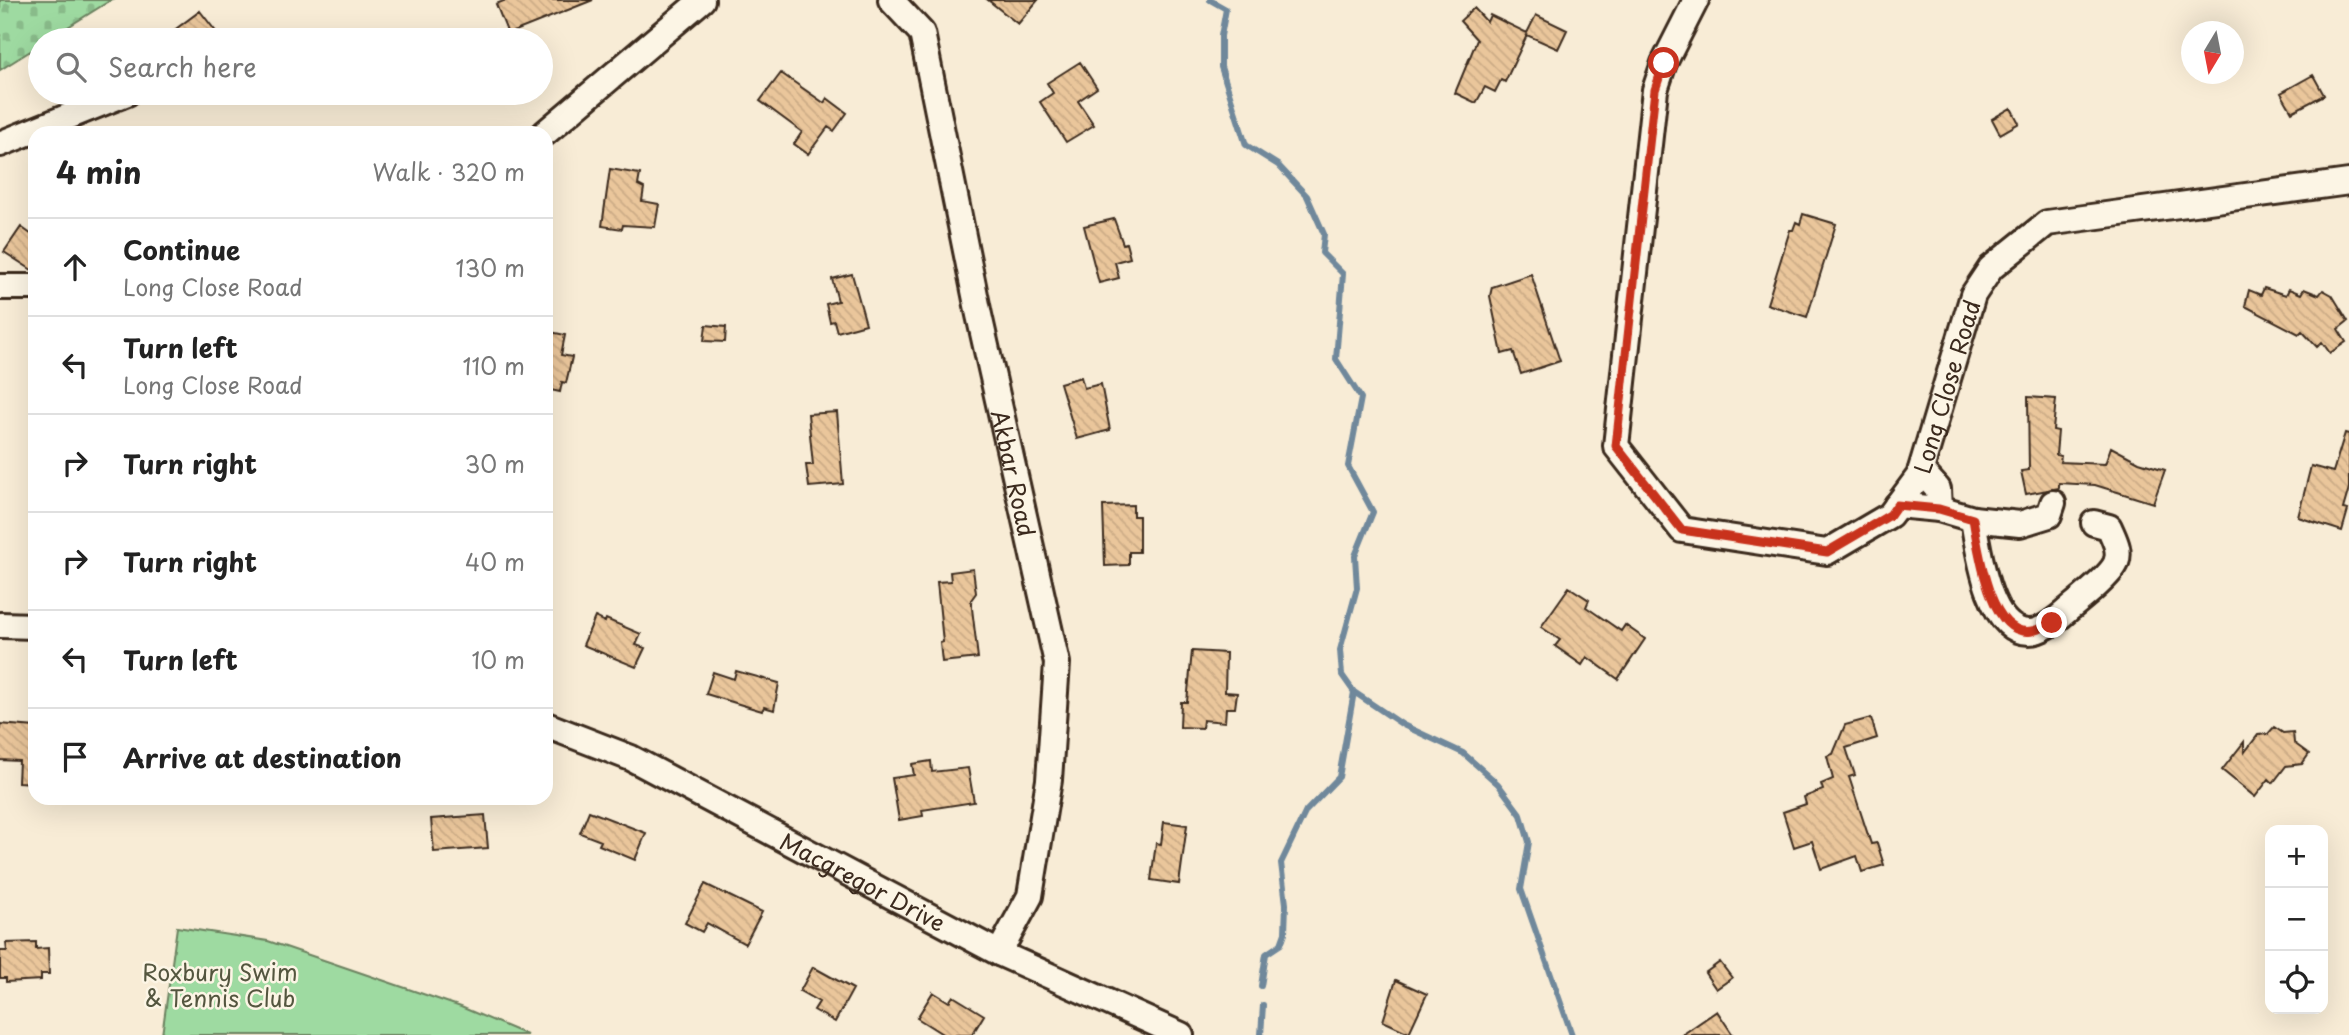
<!DOCTYPE html>
<html lang="en">
<head>
<meta charset="utf-8">
<style>
	:root { --surface:#fff; --page:#f6f6f6; --text:#222; --muted:#767676; --line:#e0e0e0 }
	body { margin:0; font-family:"Playpen Sans",sans-serif; background:var(--page); color:var(--text) }
	.controls { position:absolute; right:21px; bottom:21px; display:grid; overflow:hidden; border-radius:14px; box-shadow:0 7px 28px #0002 }
	.controls button { width:63px; height:63px; display:grid; place-items:center; padding:0; border:0; border-bottom:2px solid var(--line); background:var(--surface); color:var(--text); font:35px sans-serif }
	.compass { position:absolute; left:2181px; top:21px; width:63px; height:63px; border-radius:50%; background:var(--surface); box-shadow:0 7px 28px #0002; rotate:190deg }
	.stop { position:absolute; width:21px; height:21px; margin:-16px; border:5px solid #c8321e; border-radius:50%; background:#fff }
	.stop.end { background:#c8321e; border-color:#fff; box-shadow:0 2px 7px #0008 }
	.list { margin:0; padding:0; list-style:none }
	h2 { display:flex; justify-content:space-between; align-items:center; height:91px; margin:0; padding:0 28px; font-size:30px }
	h2 small { font-size:23px; font-weight:400; color:var(--muted) }
	.list li { display:grid; grid-template-columns:46px 1fr auto; gap:21px; align-items:center; box-sizing:border-box; height:98px; padding:0 28px; border-top:2px solid var(--line) }
	.list b { display:block; font-size:26px; white-space:nowrap }
	.list p { margin:0; font-size:23px; white-space:nowrap; color:var(--muted) }
	.list em { font-size:23px; font-style:normal; color:var(--muted) }
	.icon { flex:none; width:38px; height:38px; fill:none; stroke:currentColor; stroke-width:2; stroke-linecap:round; stroke-linejoin:round }
	.map { position:relative; flex:none; width:2349px; height:1035px; overflow:hidden }
	.search { position:absolute; background:var(--surface); box-shadow:0 7px 28px #0002; left:28px; top:28px; width:525px; height:77px; display:flex; align-items:center; gap:18px; box-sizing:border-box; padding:0 24px; border-radius:38px; color:var(--muted); font-size:26px }
	.panel { position:absolute; background:var(--surface); box-shadow:0 7px 28px #0002; left:28px; top:126px; width:525px; height:679px; border-radius:21px }
	.map>svg:first-child { display:block }
	.cemetery { fill:url(#cemetery-stones); stroke:#6c8260; stroke-width:2 }
	.green { fill:#9edaa1; stroke:#6c8260; stroke-width:2 }
	.lines { fill:none; stroke-linecap:round; stroke-linejoin:round }
	.stream { stroke:#6f889b; stroke-width:6 }
	.building { fill:url(#building-back-hatch); stroke:#3b2a1e; stroke-width:2 }
	.minor-casing { stroke:#3b2a1e; stroke-width:30 }
	.minor { stroke:#fcf5e5; stroke-width:24 }
	.route { stroke:#c8321e; stroke-width:9 }
	.labels { text-anchor:middle; dominant-baseline:central; stroke-width:5; stroke-linejoin:round; paint-order:stroke }
	.street-label { font-size:23px; fill:#3b2a1e; stroke:#fcf5e5 }
	.park-label { font-size:23px; fill:#54563f; stroke:#fcf5e5 }
</style>
</head>
<body>
<div class="map">
<svg width="2349" height="1035" viewBox="0 0 2349 1035">
	<defs>
		<pattern id="cemetery-stones" width="16" height="16" patternUnits="userSpaceOnUse" patternTransform="scale(1.75)"><rect width="16" height="16" fill="#9edaa1"/><path d="M2 7V4a2 2 0 0 1 4 0v3zM10 15v-3a2 2 0 0 1 4 0v3z" fill="#89bb8a"/></pattern>
		<pattern id="building-back-hatch" width="6" height="6" patternUnits="userSpaceOnUse" patternTransform="scale(1.75)"><rect width="6" height="6" fill="#eac69b"/><path d="M-1 5l2 2M0 0l6 6M5-1l2 2" fill="none" stroke="#caaa85"/></pattern>
	</defs>
	<rect width="100%" height="100%" fill="#f8ecd6"/>
	<filter id="ink" filterUnits="userSpaceOnUse"><feTurbulence type="fractalNoise" baseFrequency=".0143" numOctaves="2"/><feDisplacementMap in="SourceGraphic" scale="14" xChannelSelector="R" yChannelSelector="G"/><feConvolveMatrix kernelMatrix="1 2 1 2 8 2 1 2 1" color-interpolation-filters="sRGB"/></filter>
	<g filter="url(#ink)">
		<path class="cemetery" d="M 0,0 L 111,0 L 47,40 L 40,40 L 40,45 L 0,70 Z"/>
		<path class="green" d="M 177,927 L 268,941 L 461,1007 L 527,1035 L 162,1035 Z"/>
		<g class="lines">
			<path class="stream" d="M 1210,0 L 1226,9 L 1221,36 L 1221,67 L 1246,145 L 1278,165 L 1307,196 L 1324,234 L 1322,253 L 1343,274 L 1336,359 L 1361,398 L 1348,466 L 1373,512 L 1355,556 L 1357,588 L 1340,650 L 1342,675 L 1354,692 L 1403,725 L 1463,753 L 1498,784 L 1521,815 L 1529,842 L 1521,889 L 1572,1035
				M 1261,986 L 1266,954 L 1281,944 L 1285,933 L 1286,904 L 1281,863 L 1306,811 L 1339,777 L 1354,692
				M 1261,1035 L 1263,1005"/>
		</g>
		<path class="building" d="M 506,0 L 593,0 L 508,34 L 496,4 Z
			M 988,0 L 1038,0 L 1018,24 Z
			M 1474,8 L 1487,22 L 1490,15 L 1527,33 L 1536,15 L 1567,30 L 1558,49 L 1527,35 L 1505,82 L 1501,80 L 1495,92 L 1485,87 L 1476,103 L 1455,93 L 1477,40 L 1460,21 Z
			M 200,11 L 217,33 L 207,40 L 161,40 Z
			M 1080,62 L 1097,88 L 1078,101 L 1094,125 L 1066,142 L 1040,102 L 1053,93 L 1047,83 Z
			M 781,73 L 824,103 L 827,98 L 847,113 L 834,131 L 828,127 L 808,154 L 794,144 L 802,132 L 760,101 Z
			M 2313,75 L 2324,95 L 2292,112 L 2281,93 Z
			M 2011,108 L 2019,123 L 2000,134 L 1992,119 Z
			M 610,169 L 640,174 L 638,185 L 644,188 L 642,201 L 659,204 L 655,227 L 623,225 L 622,229 L 602,226 Z
			M 1803,214 L 1836,224 L 1807,317 L 1767,304 L 1790,230 L 1793,230 L 1796,222 L 1800,224 Z
			M 1114,219 L 1123,244 L 1126,243 L 1130,258 L 1115,262 L 1119,278 L 1099,283 L 1084,226 Z
			M 21,227 L 35,237 L 35,272 L 4,252 Z
			M 852,274 L 866,324 L 837,332 L 834,321 L 830,322 L 826,304 L 838,301 L 832,279 Z
			M 1531,274 L 1560,361 L 1521,374 L 1513,351 L 1502,354 L 1490,296 L 1492,287 Z
			M 2264,288 L 2286,295 L 2289,289 L 2301,294 L 2304,289 L 2319,295 L 2323,290 L 2332,295 L 2348,321 L 2338,329 L 2346,342 L 2330,353 L 2322,342 L 2317,347 L 2302,331 L 2299,334 L 2245,306 L 2249,290 L 2261,295 Z
			M 706,325 L 726,327 L 725,342 L 704,341 Z
			M 546,331 L 565,335 L 561,355 L 572,357 L 566,383 L 562,382 L 560,392 L 546,389 Z
			M 1081,377 L 1084,388 L 1101,384 L 1110,430 L 1077,439 L 1060,383 Z
			M 2028,397 L 2056,399 L 2053,430 L 2058,431 L 2056,455 L 2061,456 L 2060,462 L 2105,464 L 2111,447 L 2139,462 L 2165,470 L 2153,503 L 2095,485 L 2059,483 L 2059,488 L 2026,494 L 2021,471 L 2029,470 Z
			M 837,412 L 843,484 L 809,487 L 806,465 L 813,465 L 808,414 Z
			M 2345,433 L 2349,434 L 2349,488 L 2343,509 L 2348,510 L 2342,531 L 2298,517 L 2311,466 L 2333,472 Z
			M 1133,505 L 1133,516 L 1139,516 L 1139,552 L 1129,552 L 1129,565 L 1105,566 L 1103,506 Z
			M 973,569 L 976,593 L 971,600 L 978,658 L 942,662 L 940,643 L 943,642 L 937,582 L 951,581 L 950,572 Z
			M 1569,587 L 1589,600 L 1586,607 L 1621,631 L 1625,625 L 1645,639 L 1618,679 L 1587,657 L 1582,665 L 1555,646 L 1560,640 L 1541,627 Z
			M 595,617 L 605,622 L 606,619 L 641,634 L 636,645 L 645,648 L 636,667 L 583,645 Z
			M 1192,651 L 1226,653 L 1225,692 L 1237,693 L 1235,708 L 1226,708 L 1225,722 L 1203,720 L 1202,728 L 1180,727 L 1181,702 L 1187,702 Z
			M 736,671 L 779,683 L 774,710 L 764,707 L 762,711 L 706,694 L 713,672 L 734,679 Z
			M 1871,718 L 1877,738 L 1846,748 L 1855,775 L 1849,777 L 1871,844 L 1877,843 L 1884,865 L 1862,872 L 1857,856 L 1821,869 L 1812,841 L 1794,847 L 1783,812 L 1806,804 L 1804,797 L 1823,790 L 1821,784 L 1833,779 L 1827,756 L 1833,754 L 1845,725 Z
			M 0,724 L 35,727 L 35,783 L 18,782 L 19,761 L 0,760 Z
			M 2274,727 L 2283,733 L 2293,732 L 2294,743 L 2309,754 L 2302,764 L 2286,766 L 2273,783 L 2269,779 L 2255,797 L 2222,770 L 2244,742 L 2244,753 L 2258,735 L 2268,734 Z
			M 931,761 L 932,772 L 968,768 L 974,802 L 922,810 L 923,816 L 899,820 L 892,778 L 914,775 L 912,764 Z
			M 589,811 L 646,833 L 635,860 L 599,845 L 601,841 L 580,833 Z
			M 485,815 L 488,848 L 434,852 L 431,819 Z
			M 1164,822 L 1187,825 L 1179,884 L 1151,880 L 1156,843 L 1161,844 Z
			M 705,884 L 762,912 L 745,944 L 707,923 L 702,932 L 685,923 Z
			M 36,942 L 36,949 L 48,948 L 49,974 L 41,974 L 41,980 L 6,982 L 6,978 L 0,978 L 0,951 L 7,951 L 6,943 Z
			M 1720,962 L 1732,978 L 1716,989 L 1705,973 Z
			M 813,967 L 853,989 L 835,1022 L 814,1010 L 819,1002 L 800,991 Z
			M 1396,980 L 1427,994 L 1409,1033 L 1383,1021 Z
			M 933,992 L 949,1002 L 953,996 L 984,1015 L 972,1035 L 944,1035 L 917,1018 Z
			M 1717,1011 L 1733,1035 L 1682,1035 Z"/>
		<g class="lines">
			<g class="minor-casing">
				<g id="minor">
					<path id="s1" d="M 891,0 L 922,33 L 979,315 L 1057,663 L 1049,780 L 1030,896 L 999,953"/>
					<path id="s2" d="M 1696,0 L 1664,63 L 1655,90 L 1616,446 L 1682,530 L 1827,552 L 1890,515 L 1919,476 L 1973,295 L 1991,268 L 2047,223 L 2349,182"/>
					<path d="M 545,133 L 702,0"/>
					<path d="M 0,144 L 127,93"/>
					<path d="M 0,287 L 35,287"/>
					<path d="M 1921,470 L 1938,489 L 1939,509"/>
					<path d="M 1897,505 L 1939,509 L 1973,519 C 1978,548 1988,632 2029,632 C 2044,632 2059,617 2070,608 C 2081,599 2111,575 2116,563 C 2121,550 2114,539 2109,527 L 2094,523"/>
					<path d="M 1973,519 L 2020,524 L 2049,515 L 2053,503"/>
					<path d="M 0,625 L 35,626"/>
					<path id="s3" d="M 546,725 L 631,758 L 999,953 L 1181,1035"/>
				</g>
			</g>
			<use href="#minor" class="minor"/>
		</g>
	</g>
	<g class="lines" filter="url(#ink)">
		<path class="route" d="M 1664,63 L 1655,90 L 1616,446 L 1682,530 L 1827,552 L 1890,515 L 1897,505 L 1939,509 L 1973,519 C 1978,546 1989,639 2032,631 C 2039,630 2046,626 2052,623"/>
	</g>
	<g class="labels">
		<g class="street-label">
			<text stroke="none"><textPath href="#s2" startOffset="926">Long Close Road</textPath></text>
			<text stroke="none"><textPath href="#s1" startOffset="495">Akbar Road</textPath></text>
			<text stroke="none"><textPath href="#s3" startOffset="354">Macgregor Drive</textPath></text>
		</g>
		<g class="park-label">
			<text x="220" y="971">Roxbury Swim<tspan x="220" dy="26">&amp; Tennis Club</tspan></text>
		</g>
	</g>
</svg>
<div class="controls">
<button>+</button>
<button>−</button>
<button><svg class="icon" aria-label="locate" viewBox="0 0 24 24"><circle cx="12" cy="12" r="6"/><path d="M12 2v4M12 18v4M2 12h4M18 12h4"/></svg></button>
</div>
<svg class="compass" viewBox="-18 -18 36 36"><path d="M0-13l5 13h-10z" fill="#e53935"/><path d="M0 13l5-13h-10z" fill="#767676"/></svg>
<div class="stop" style="left:1664px;top:63px"></div>
<div class="stop end" style="left:2052px;top:623px"></div>
<div class="search"><svg class="icon" aria-label="search" viewBox="0 0 24 24"><circle cx="10" cy="10" r="6"/><path d="M15 15l6 6"/></svg>Search here</div>
<section class="panel">
<h2>4 min<small>Walk · 320 m</small></h2>
<ul class="list">
<li><svg class="icon" aria-label="ahead" viewBox="0 0 24 24"><path d="M12 20V5M6 11l6-6 6 6"/></svg><div><b>Continue</b><p>Long Close Road</p></div><em>130 m</em></li>
<li><svg class="icon" aria-label="left" viewBox="0 0 24 24"><path d="M17 20v-9H6M10 6l-5 5 5 5"/></svg><div><b>Turn left</b><p>Long Close Road</p></div><em>110 m</em></li>
<li><svg class="icon" aria-label="right" viewBox="0 0 24 24"><path d="M7 20v-9h11M14 6l5 5-5 5"/></svg><div><b>Turn right</b></div><em>30 m</em></li>
<li><svg class="icon" aria-label="right" viewBox="0 0 24 24"><path d="M7 20v-9h11M14 6l5 5-5 5"/></svg><div><b>Turn right</b></div><em>40 m</em></li>
<li><svg class="icon" aria-label="left" viewBox="0 0 24 24"><path d="M17 20v-9H6M10 6l-5 5 5 5"/></svg><div><b>Turn left</b></div><em>10 m</em></li>
<li><svg class="icon" aria-label="arrive" viewBox="0 0 24 24"><path d="M6 21V4h12l-3 4 3 4H6"/></svg><div><b>Arrive at destination</b></div></li>
</ul>
</section>
</div>
</body>
</html>
